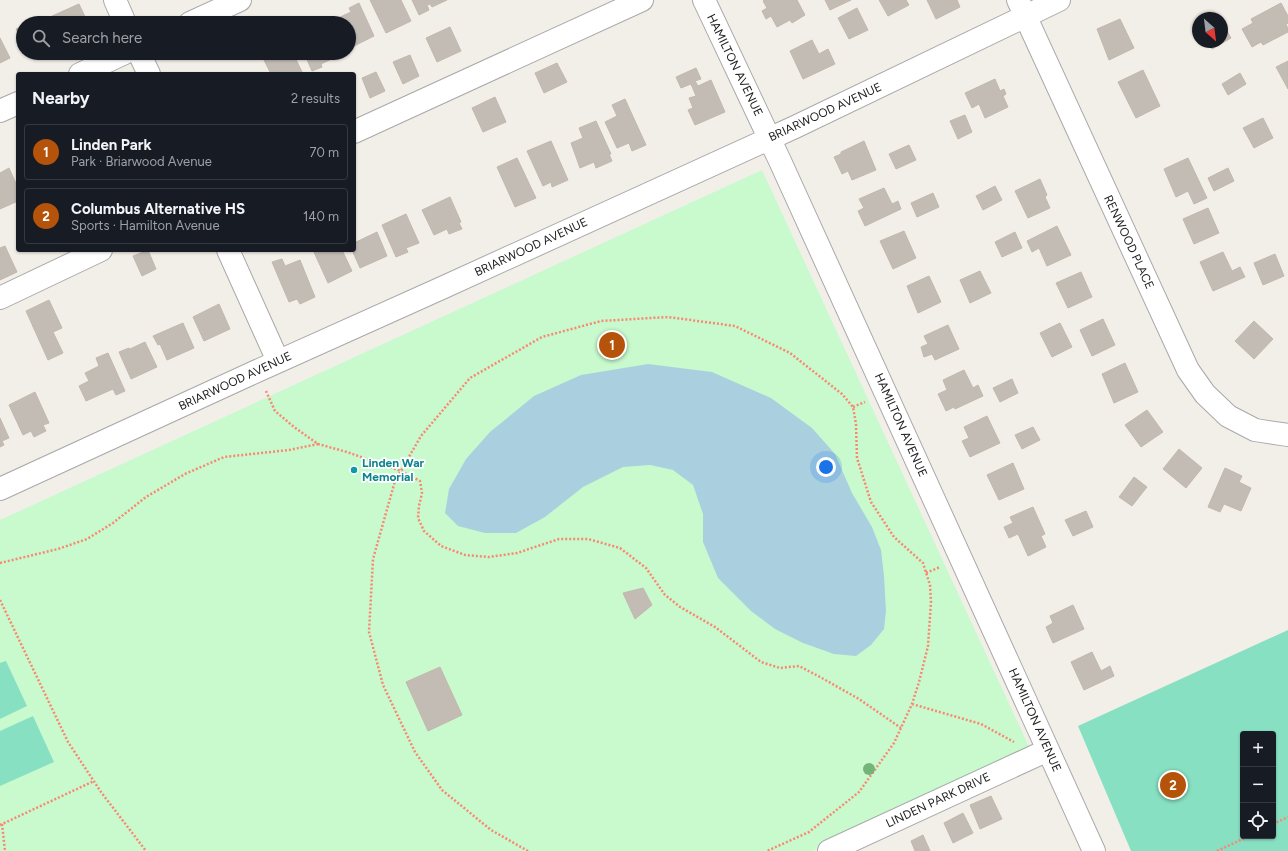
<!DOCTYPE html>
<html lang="en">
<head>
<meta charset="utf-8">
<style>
	:root { --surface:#171b24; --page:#20242c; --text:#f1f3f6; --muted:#9ea1a6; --line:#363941; --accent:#b45309 }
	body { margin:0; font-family:Figtree,sans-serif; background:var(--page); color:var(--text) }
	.controls { position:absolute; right:12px; bottom:12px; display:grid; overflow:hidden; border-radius:4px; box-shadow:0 1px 3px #0004 }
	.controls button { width:36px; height:36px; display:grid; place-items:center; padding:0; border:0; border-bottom:1px solid var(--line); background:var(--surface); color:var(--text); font:20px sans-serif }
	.compass { position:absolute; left:1192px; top:12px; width:36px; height:36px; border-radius:50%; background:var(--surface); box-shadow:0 1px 3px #0004; rotate:152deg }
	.you { position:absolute; left:826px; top:467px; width:14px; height:14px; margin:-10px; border:3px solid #fff; border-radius:50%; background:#1a73e8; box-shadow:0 0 0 6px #1a73e833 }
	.badge { display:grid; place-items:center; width:26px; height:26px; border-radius:50%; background:var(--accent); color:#fff; font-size:13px; font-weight:700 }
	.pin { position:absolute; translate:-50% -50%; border:2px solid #fff; box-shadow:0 1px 4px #0006 }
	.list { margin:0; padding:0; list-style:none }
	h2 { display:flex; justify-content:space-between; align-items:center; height:52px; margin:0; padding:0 16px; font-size:17px }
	h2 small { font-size:13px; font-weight:400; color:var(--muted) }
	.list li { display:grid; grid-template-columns:26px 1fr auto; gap:12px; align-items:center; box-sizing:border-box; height:56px; margin:0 8px 8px; padding:0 8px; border:1px solid var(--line); border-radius:4px }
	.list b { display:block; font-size:15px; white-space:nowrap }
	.list p { margin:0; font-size:13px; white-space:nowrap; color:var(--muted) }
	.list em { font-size:13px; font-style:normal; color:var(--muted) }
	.icon { flex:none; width:22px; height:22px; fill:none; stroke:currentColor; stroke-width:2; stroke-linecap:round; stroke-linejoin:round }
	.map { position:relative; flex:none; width:1288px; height:851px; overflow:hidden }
	.search { position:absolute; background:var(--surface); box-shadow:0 1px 3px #0004; left:16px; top:16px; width:340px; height:44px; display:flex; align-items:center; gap:10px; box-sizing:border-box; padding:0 14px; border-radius:22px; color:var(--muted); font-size:15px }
	.panel { position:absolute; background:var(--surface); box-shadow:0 1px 3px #0004; left:16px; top:72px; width:340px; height:180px; border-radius:4px }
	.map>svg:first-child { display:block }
	.park { fill:#c8face }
	.pitch { fill:#88e0c2; fill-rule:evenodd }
	.water { fill:#aad0df }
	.building { fill:#c3bcb5; stroke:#c4b7ab }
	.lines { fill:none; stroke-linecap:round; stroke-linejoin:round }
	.minor-casing { stroke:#a9a9a9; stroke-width:24 }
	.path { stroke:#fa8772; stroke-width:2.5; stroke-dasharray:2 2; stroke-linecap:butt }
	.minor { stroke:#fff; stroke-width:22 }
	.tree { fill:#74b478 }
	.culture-dot { fill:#0f9aa8; stroke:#fff; stroke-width:1.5 }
	.labels { text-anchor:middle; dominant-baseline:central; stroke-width:3.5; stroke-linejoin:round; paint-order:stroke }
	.street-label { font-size:12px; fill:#222; stroke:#fff }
	.culture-label { font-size:12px; font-weight:bold; fill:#0d838f; stroke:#fff; text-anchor:start }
</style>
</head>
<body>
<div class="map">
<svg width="1288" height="851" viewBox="0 0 1288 851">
	<rect width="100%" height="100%" fill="#f2efe9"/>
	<path class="park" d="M 762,170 L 1031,751 L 813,851 L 0,851 L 0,520 Z"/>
	<path class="pitch" d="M 1288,630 L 1288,851 L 1131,851 L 1078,726 ZM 1243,734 L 1273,734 L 1273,836 L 1243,836 Z
		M 6,661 L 27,706 L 0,719 L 0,663 Z
		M 33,716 L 54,762 L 0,786 L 0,731 Z"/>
	<path class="water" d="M 648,364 L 712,372 L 771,398 L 812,428 L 835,454 L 852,493 L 872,527 L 881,550 L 884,576 L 886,611 L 884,629 L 871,645 L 856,656 L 834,654 L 803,643 L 775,629 L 751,611 L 718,578 L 703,542 L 703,514 L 693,485 L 673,470 L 650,465 L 623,467 L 583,487 L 545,517 L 516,533 L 485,533 L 458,526 L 445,513 L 449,489 L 466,459 L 490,432 L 534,396 L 581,375 Z"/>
	<path class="building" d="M 370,0 L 401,0 L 411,21 L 386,33 Z
		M 412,0 L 447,0 L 432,7 L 430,4 L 427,5 L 429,10 L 419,15 Z
		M 764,0 L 797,0 L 805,15 L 792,23 L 790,20 L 777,27 L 771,16 L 766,19 L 762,11 L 767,8 L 763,1 Z
		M 825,0 L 851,0 L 830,10 Z
		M 879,0 L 906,0 L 909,5 L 888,16 Z
		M 927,0 L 957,0 L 960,7 L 936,19 Z
		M 359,3 L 374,36 L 352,47 L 349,41 L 349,23 L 340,23 L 338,18 L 351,12 L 349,8 Z
		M 1281,3 L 1288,16 L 1288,23 L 1286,24 L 1288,29 L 1288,32 L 1263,45 L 1261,42 L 1252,47 L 1242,29 L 1253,23 L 1251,19 Z
		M 79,4 L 88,23 L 55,23 L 52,16 Z
		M 857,8 L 868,30 L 849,39 L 838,18 Z
		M 1120,19 L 1134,48 L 1109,60 L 1097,29 Z
		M 23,26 L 23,43 L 16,29 Z
		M 1224,26 L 1231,38 L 1212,49 L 1209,42 L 1222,42 L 1222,27 Z
		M 450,27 L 461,51 L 437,62 L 426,38 Z
		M 0,38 L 10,58 L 0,63 Z
		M 812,40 L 819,54 L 828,49 L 835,64 L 803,79 L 790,51 Z
		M 268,53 L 293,53 L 302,72 L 296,74 L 271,74 L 262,56 Z
		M 304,53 L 337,53 L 338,56 L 321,64 L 322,67 L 312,71 Z
		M 410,55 L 419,76 L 403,84 L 393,62 Z
		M 1288,61 L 1288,89 L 1276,67 Z
		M 557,63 L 567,82 L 544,93 L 535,73 Z
		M 696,68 L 701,79 L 695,81 L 698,86 L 711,80 L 725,112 L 695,125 L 688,110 L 693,108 L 689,98 L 696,96 L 691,84 L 681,88 L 676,77 Z
		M 1143,70 L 1160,106 L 1136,118 L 1118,82 Z
		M 376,72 L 385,91 L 370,98 L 362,78 Z
		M 1240,73 L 1246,84 L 1228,95 L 1222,84 Z
		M 995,79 L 1000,91 L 1004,89 L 1006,94 L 1003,96 L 1008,107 L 985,118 L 979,104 L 972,108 L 965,93 Z
		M 495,97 L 506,122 L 483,132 L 472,108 Z
		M 625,99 L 646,145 L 632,151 L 629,143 L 617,148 L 605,122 L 617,116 L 612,105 Z
		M 965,115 L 972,132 L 958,139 L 950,121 Z
		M 1263,118 L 1273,138 L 1254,148 L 1243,128 Z
		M 596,121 L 611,154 L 609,154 L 612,161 L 596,168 L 594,162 L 580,168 L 571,143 L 583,138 L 579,128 Z
		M 551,141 L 568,180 L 552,187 L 551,182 L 543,186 L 527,151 Z
		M 864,141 L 876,170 L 852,180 L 848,171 L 842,174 L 834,157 L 841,154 L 841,152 Z
		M 909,145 L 916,160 L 896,169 L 889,154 Z
		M 517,158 L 536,198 L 515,207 L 497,167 Z
		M 1188,158 L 1207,198 L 1194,204 L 1188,191 L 1176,197 L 1164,169 Z
		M 9,168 L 18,188 L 18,201 L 0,209 L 0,173 Z
		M 1228,168 L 1234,181 L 1214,191 L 1208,178 Z
		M 1040,179 L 1047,195 L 1045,197 L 1050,208 L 1028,218 L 1015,191 Z
		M 995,186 L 1002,200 L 983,210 L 976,196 Z
		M 884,188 L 892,204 L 898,201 L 901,209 L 865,226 L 858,211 L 864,208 L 859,199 Z
		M 933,193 L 939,207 L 917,217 L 911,203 Z
		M 450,197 L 461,222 L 459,223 L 462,229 L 449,234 L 447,229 L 434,235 L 422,210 Z
		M 1208,208 L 1219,233 L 1194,244 L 1183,219 Z
		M 406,214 L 419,243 L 406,248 L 408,252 L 396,257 L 382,225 Z
		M 1057,226 L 1071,255 L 1047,266 L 1039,248 L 1032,252 L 1027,241 Z
		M 904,231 L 916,258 L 893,269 L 880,241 Z
		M 377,232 L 387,256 L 360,268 L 352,250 L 354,250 L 354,243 Z
		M 1015,232 L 1022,248 L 1002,257 L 995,242 Z
		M 5,246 L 17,272 L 0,280 L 0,248 Z
		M 148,250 L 156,269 L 142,276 L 133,256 Z
		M 313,250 L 342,250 L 352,271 L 328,283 Z
		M 1223,252 L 1232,271 L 1240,267 L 1245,277 L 1213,291 L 1200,262 Z
		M 1275,254 L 1284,276 L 1263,285 L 1254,263 Z
		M 282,259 L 285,266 L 300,260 L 315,297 L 300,304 L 297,299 L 289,302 L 272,262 Z
		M 980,271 L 991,293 L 970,303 L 960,280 Z
		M 1081,272 L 1092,297 L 1068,308 L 1056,283 Z
		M 929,276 L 941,302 L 918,313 L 907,286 Z
		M 49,300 L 62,328 L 53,332 L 63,353 L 48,360 L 26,311 Z
		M 219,304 L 230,329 L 204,341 L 193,317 Z
		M 1103,319 L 1115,345 L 1092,356 L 1080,330 Z
		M 1254,321 L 1273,339 L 1254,359 L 1235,341 Z
		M 183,323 L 194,348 L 167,360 L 160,344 L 158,345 L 153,336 Z
		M 1060,323 L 1072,347 L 1052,357 L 1040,333 Z
		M 948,325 L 959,349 L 935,360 L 932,354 L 924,357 L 921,347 L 928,344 L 924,336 Z
		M 145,342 L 157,367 L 131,379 L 119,352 L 129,348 L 130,349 Z
		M 108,353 L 125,391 L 116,395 L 113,389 L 86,401 L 79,386 L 89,381 L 85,373 L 99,366 L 96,358 Z
		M 1125,363 L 1138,392 L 1114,403 L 1102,374 Z
		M 964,370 L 973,388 L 978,385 L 983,396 L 955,409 L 954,407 L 946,411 L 938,394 L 947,390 L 943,380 Z
		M 1012,379 L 1018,393 L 1000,402 L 993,388 Z
		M 35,392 L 49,423 L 43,425 L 46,431 L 34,437 L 31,431 L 23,435 L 9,405 Z
		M 1147,410 L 1163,432 L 1141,447 L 1125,425 Z
		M 987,416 L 1000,443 L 970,457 L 962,441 L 969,438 L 964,427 Z
		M 0,418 L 9,438 L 2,441 L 4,445 L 0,447 Z
		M 1033,427 L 1040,440 L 1022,449 L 1015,435 Z
		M 1179,449 L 1202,468 L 1186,488 L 1163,469 Z
		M 1013,463 L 1024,489 L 999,500 L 987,475 Z
		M 1225,468 L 1242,476 L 1239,482 L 1251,488 L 1241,511 L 1224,504 L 1220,512 L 1208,507 Z
		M 1134,477 L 1147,487 L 1132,506 L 1119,497 Z
		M 1033,507 L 1045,534 L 1041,536 L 1046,547 L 1028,556 L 1018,534 L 1009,538 L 1004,527 L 1013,523 L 1010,517 Z
		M 1086,511 L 1093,527 L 1073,536 L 1065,520 Z
		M 643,588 L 652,605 L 635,619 L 623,593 Z
		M 1073,605 L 1084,629 L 1053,643 L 1046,627 L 1053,623 L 1050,616 Z
		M 1092,652 L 1101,671 L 1110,666 L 1114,676 L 1084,690 L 1071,662 Z
		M 440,667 L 462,715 L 428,731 L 406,682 Z
		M 991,796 L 1002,819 L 980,829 L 970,805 Z
		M 963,813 L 973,833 L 953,843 L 944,823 Z
		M 923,835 L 930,851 L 915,851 L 911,841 Z"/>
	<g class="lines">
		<g class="minor-casing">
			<path id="minor" d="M 115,0 L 125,23
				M 704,0 L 780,161 L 1094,851
				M 1018,0 L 1188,370 L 1205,394 L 1228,416 L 1255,430 L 1288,435
				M 190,23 L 240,0
				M 139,53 L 149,74
				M 80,74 L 125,53
				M 0,111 L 18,103
				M 354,132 L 642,0
				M 228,250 L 278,361
				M 0,298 L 101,250
				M 0,489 L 257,371 L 444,287 L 795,127 L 1059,0
				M 829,851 L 1048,750"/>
		</g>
		<path class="path" d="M 266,391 L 275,411 L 294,427 L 318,444 L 347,452 L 401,471 L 420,481 L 422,493 L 419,506 L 418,518 L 424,531 L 441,546 L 465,555 L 489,557 L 517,553 L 559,539 L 588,539 L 620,548 L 646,568 L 665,595 L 680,607 L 715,627 L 761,662 L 780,668 L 799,666 L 820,677 L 859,699 L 901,728
			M 853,407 L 865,402
			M 0,563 L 58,549 L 87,539 L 113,523 L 146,497 L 185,474 L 224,457 L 289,450 L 318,444
			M 926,573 L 940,567
			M 0,600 L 68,742 L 101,792 L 146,851
			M 912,704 L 981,724 L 1014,742
			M 2,824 L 5,851
			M 1273,824 L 1288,817
			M 0,825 L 94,781
			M 528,851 L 491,830 L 442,790 L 415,752 L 383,685 L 369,632 L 373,559 L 395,481 L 421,436 L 470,378 L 542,337 L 601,321 L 668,317 L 735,326 L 790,353 L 842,394 L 853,407 L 856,424 L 857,458 L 871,502 L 894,537 L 923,563 L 930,585 L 931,602 L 928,646 L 919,682 L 912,704 L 894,743 L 859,792 L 809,832 L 767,851
			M 1217,851 L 1249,836"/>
		<use href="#minor" class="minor"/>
	</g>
	<circle class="tree" cx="869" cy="769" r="6"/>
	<circle class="culture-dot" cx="354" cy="470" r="4"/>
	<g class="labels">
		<g class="street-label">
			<text transform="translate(735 65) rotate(64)">HAMILTON AVENUE</text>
			<text transform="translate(825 112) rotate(-25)">BRIARWOOD AVENUE</text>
			<text transform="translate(1129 242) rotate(65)">RENWOOD PLACE</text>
			<text transform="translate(531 247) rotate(-25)">BRIARWOOD AVENUE</text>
			<text transform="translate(235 381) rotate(-25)">BRIARWOOD AVENUE</text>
			<text transform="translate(901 425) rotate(66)">HAMILTON AVENUE</text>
			<text transform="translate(1035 720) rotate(66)">HAMILTON AVENUE</text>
			<text transform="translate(938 800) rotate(-25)">LINDEN PARK DRIVE</text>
		</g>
		<g class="culture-label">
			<text x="362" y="463">Linden War<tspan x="362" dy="14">Memorial</tspan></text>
		</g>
	</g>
</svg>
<div class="controls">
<button>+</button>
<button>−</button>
<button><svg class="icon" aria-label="locate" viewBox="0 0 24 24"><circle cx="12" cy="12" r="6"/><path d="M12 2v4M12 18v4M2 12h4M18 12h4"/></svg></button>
</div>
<svg class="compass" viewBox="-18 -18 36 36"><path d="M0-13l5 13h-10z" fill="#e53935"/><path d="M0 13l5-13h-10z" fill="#9ea1a6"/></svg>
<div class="you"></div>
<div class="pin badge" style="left:612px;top:345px">1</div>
<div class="pin badge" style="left:1173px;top:785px">2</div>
<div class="search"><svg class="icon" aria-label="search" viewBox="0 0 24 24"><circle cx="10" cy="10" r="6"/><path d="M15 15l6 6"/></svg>Search here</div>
<section class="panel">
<h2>Nearby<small>2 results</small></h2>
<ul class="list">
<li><span class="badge">1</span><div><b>Linden Park</b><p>Park · Briarwood Avenue</p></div><em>70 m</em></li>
<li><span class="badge">2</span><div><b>Columbus Alternative HS</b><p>Sports · Hamilton Avenue</p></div><em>140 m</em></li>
</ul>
</section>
</div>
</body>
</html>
